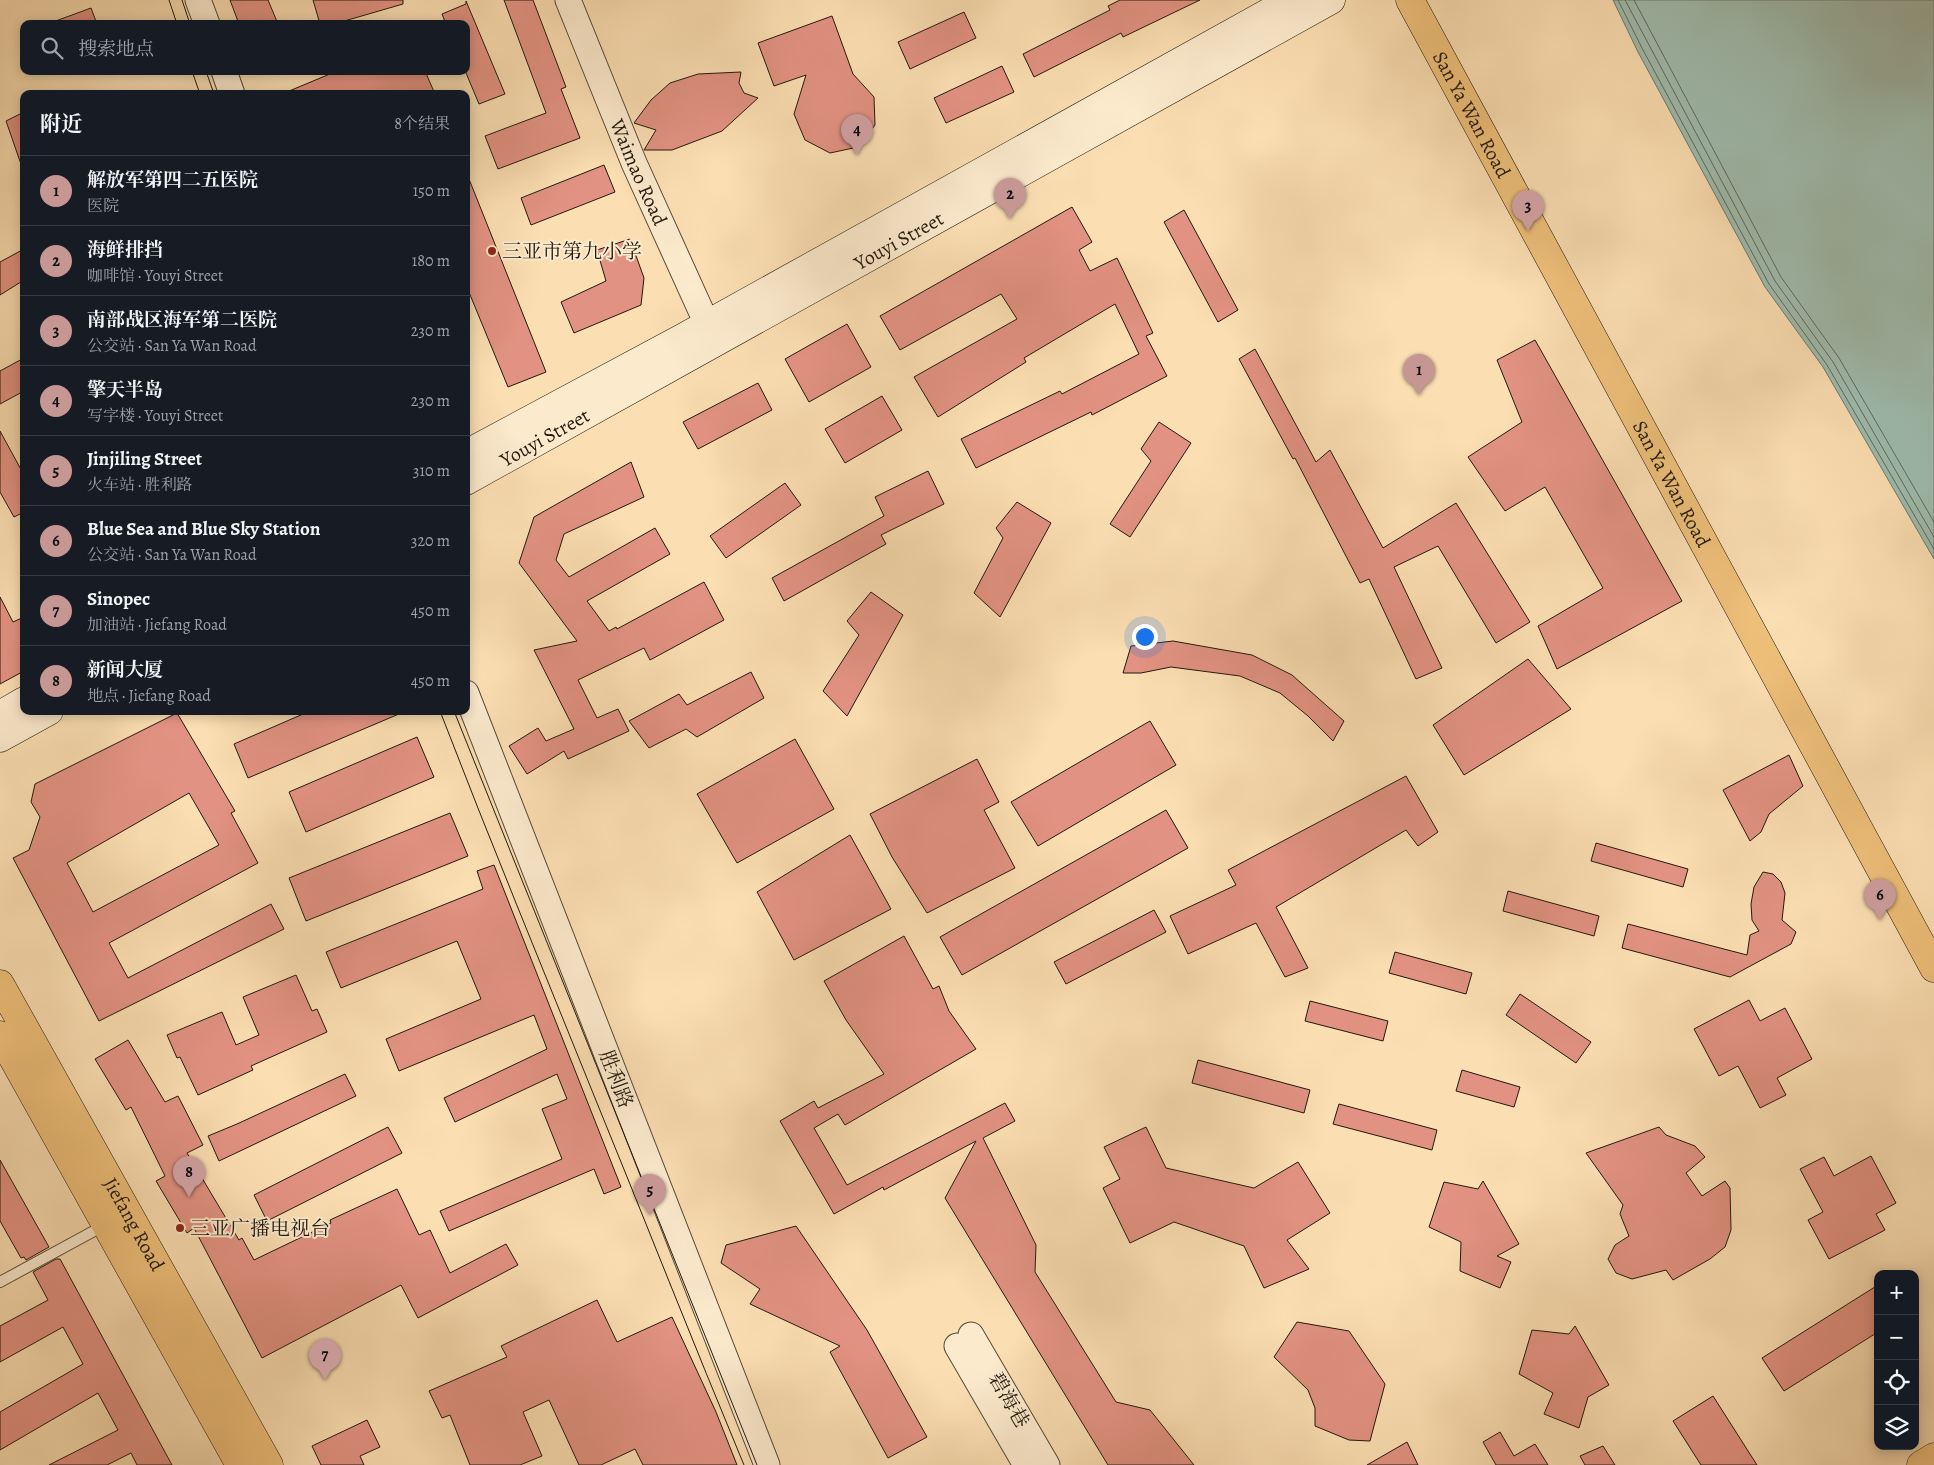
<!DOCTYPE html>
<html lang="zh">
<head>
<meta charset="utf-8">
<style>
	:root { --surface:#171b24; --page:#20242c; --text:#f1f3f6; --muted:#9ea1a6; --line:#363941; --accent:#c59692 }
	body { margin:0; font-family:Alegreya,"Noto Serif SC",serif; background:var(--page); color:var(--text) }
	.controls { position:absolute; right:15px; bottom:15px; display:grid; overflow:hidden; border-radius:10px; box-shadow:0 2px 12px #0003 }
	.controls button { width:45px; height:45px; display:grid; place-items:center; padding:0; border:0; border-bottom:1px solid var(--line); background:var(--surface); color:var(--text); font:25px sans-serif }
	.you { position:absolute; left:1144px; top:636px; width:18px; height:18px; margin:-12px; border:4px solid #fff; border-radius:50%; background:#1a73e8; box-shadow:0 0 0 8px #1a73e833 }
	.badge { display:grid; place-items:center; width:32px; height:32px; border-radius:50%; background:var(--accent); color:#111; font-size:16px; font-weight:700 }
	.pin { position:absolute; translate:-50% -41px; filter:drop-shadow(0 1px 2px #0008) }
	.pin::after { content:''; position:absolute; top:26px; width:18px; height:15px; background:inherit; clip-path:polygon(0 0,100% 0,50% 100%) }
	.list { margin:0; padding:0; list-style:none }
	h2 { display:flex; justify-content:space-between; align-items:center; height:65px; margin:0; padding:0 20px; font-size:21px }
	h2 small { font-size:16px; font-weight:400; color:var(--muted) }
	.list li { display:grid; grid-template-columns:32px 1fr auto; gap:15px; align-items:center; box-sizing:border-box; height:70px; padding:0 20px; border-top:1px solid var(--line) }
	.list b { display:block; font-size:19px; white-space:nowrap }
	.list p { margin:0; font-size:16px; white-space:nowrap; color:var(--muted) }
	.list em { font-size:16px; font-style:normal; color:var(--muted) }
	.icon { flex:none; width:28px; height:28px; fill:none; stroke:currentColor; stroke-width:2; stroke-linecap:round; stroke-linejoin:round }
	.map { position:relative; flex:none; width:1934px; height:1465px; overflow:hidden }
	.search { position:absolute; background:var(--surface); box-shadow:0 2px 12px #0003; left:20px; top:20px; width:450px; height:55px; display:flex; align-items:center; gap:12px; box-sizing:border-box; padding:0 18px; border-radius:10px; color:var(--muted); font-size:19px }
	.panel { position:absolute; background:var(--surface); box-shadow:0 2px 12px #0003; left:20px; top:90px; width:450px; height:625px; border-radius:10px }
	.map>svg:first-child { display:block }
	.water { fill:#9fbcae; stroke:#6d7b6e }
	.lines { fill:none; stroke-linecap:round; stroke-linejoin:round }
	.shore { stroke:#606a5e; stroke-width:1 }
	.building { fill:#e29282; stroke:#22190d; fill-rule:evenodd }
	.service-casing { stroke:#584a36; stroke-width:12 }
	.tertiary-casing { stroke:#584a36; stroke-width:27 }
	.secondary-casing { stroke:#22190d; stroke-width:29 }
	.primary-casing { stroke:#22190d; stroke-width:29 }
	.service { stroke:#fceacd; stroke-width:10 }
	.tertiary { stroke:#fceacd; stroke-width:25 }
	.secondary { stroke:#fceacd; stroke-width:28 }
	.primary { stroke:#eebf79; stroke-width:28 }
	.tram { stroke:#22190d; stroke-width:1 }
	.poi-dot { fill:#8f2418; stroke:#fceacd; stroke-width:2 }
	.labels { text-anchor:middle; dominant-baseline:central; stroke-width:4; stroke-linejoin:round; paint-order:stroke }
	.street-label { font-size:20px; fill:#22190d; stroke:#fceacd }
	.poi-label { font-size:20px; fill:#22190d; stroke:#fceacd; text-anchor:start }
</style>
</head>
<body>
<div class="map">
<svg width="1934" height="1465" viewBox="0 0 1934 1465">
	<rect width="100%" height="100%" fill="#fbdeb2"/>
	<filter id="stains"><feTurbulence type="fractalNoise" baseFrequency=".004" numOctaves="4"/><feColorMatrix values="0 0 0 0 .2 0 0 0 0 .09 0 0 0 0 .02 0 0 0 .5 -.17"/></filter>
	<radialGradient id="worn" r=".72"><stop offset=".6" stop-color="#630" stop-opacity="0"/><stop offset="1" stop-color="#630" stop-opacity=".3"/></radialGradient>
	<path class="water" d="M 1613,0 L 1934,0 L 1934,559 L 1823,367 L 1765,287 L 1638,52 Z"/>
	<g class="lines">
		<path class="shore" d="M 1618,0 L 1643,50 L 1769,284 L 1827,365 L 1934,549
			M 1625,0 L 1775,281 L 1833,362 L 1934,537
			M 1634,0 L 1781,277 L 1839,358 L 1934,522"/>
	</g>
	<path class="building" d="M 230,0 L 268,0 L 278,24 L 239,24 Z
		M 313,0 L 403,0 L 403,4 L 334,24 L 320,24 Z
		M 504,0 L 533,0 L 566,87 L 561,89 L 580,138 L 498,169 L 485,136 L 546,113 Z
		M 1120,0 L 1200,0 L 1123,37 L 1121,33 L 1034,77 L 1023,54 L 1110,10 L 1108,6 Z
		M 466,1 L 505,94 L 479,104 L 466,73 L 466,24 L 446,24 L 442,14 L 466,4 Z
		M 91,8 L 97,24 L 54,24 L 53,22 Z
		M 964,12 L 976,38 L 910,69 L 898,42 Z
		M 832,16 L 853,74 L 874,97 L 875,125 L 858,147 L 830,153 L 805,140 L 794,114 L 806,75 L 774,86 L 758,43 Z
		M 1002,66 L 1014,92 L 946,123 L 934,98 Z
		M 337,71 L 425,71 L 435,94 L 282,94 Z
		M 741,72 L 739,83 L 744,93 L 758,98 L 722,131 L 672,150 L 644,150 L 656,130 L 634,123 L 651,100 L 670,83 L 698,74 Z
		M 24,112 L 24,166 L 22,167 L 6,121 Z
		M 604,165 L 615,192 L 531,225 L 521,198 Z
		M 467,174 L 546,372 L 508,387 L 466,285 Z
		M 1072,207 L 1092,242 L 1079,250 L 1090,271 L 1117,258 L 1153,333 L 1146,336 L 1167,376 L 1092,415 L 1091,412 L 976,468 L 961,439 L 1060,391 L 1062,394 L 1139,354 L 1115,304 L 1024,358 L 1026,362 L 938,417 L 914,377 L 1017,319 L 1001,294 L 900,350 L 880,316 Z
		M 1184,210 L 1238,310 L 1218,322 L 1164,222 Z
		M 630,239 L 644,278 L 641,305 L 574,333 L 561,302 L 606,281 L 597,250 Z
		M 24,249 L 24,280 L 0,295 L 0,262 Z
		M 847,324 L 871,367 L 809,402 L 785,359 Z
		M 1535,340 L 1682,601 L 1557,669 L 1538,626 L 1603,588 L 1545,487 L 1505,511 L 1468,457 L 1522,422 L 1497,360 Z
		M 1255,349 L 1316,462 L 1330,450 L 1383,548 L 1456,503 L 1530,622 L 1496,643 L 1438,546 L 1394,567 L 1442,668 L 1416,679 L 1369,579 L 1360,583 L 1295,458 L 1293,459 L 1239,359 Z
		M 24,358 L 24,391 L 0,404 L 0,371 Z
		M 758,383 L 772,410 L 698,449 L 683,422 Z
		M 882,396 L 902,430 L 845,463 L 825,429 Z
		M 1159,422 L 1191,443 L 1130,537 L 1110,524 L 1151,461 L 1141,449 Z
		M 0,431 L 24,475 L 24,512 L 14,517 L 0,492 Z
		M 631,462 L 644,497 L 564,534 L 556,560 L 569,577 L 655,528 L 670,554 L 587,601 L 609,631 L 616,627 L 617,629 L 704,582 L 724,620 L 650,660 L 644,648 L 578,680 L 597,718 L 618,709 L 629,731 L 568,759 L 564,751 L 527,774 L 509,746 L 538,728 L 546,741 L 574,729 L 534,650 L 577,641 L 519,563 L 534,517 Z
		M 928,471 L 944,504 L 881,535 L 886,544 L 784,601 L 772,578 L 884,516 L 875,497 Z
		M 785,483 L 801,505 L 726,558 L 710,536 Z
		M 1017,502 L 1051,523 L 1000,617 L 974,593 L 1003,538 L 996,528 Z
		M 871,592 L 903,615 L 847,716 L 823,691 L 859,635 L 847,621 Z
		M 0,597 L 13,622 L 24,617 L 24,671 L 0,684 Z
		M 1173,641 L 1252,655 L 1292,675 L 1344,721 L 1333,741 L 1308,716 L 1280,693 L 1240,676 L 1171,667 L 1141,673 L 1123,673 L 1131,646 Z
		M 1528,659 L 1571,709 L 1464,775 L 1433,725 Z
		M 751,672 L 764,698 L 697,737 L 686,729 L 649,748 L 629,721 L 679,694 L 687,705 Z
		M 310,711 L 406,711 L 248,778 L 234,744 Z
		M 177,713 L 235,811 L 231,813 L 258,863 L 109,943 L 128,978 L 271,904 L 284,929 L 99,1021 L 13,858 L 29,850 L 40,817 L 31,802 L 35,784 ZM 189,793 L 219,845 L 93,912 L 67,863 Z
		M 1150,721 L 1176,765 L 1038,846 L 1011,802 Z
		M 417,737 L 434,777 L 306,832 L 289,792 Z
		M 795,739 L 834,809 L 737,863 L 697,794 Z
		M 1789,755 L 1803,786 L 1769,814 L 1761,832 L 1750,841 L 1723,790 Z
		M 977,759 L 999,802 L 984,810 L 1015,868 L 927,913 L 892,857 L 870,814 Z
		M 1406,776 L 1438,832 L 1418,846 L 1406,830 L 1276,907 L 1308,968 L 1285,977 L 1256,923 L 1188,954 L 1170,916 L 1236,885 L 1228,870 Z
		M 1166,810 L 1188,848 L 962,975 L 940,937 Z
		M 450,813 L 468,856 L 306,921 L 289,878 Z
		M 850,835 L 891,909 L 794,960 L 757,892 Z
		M 1596,843 L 1688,869 L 1683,887 L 1591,861 Z
		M 494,865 L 621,1187 L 604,1194 L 594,1169 L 449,1231 L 440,1211 L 562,1159 L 542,1109 L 567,1099 L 557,1074 L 455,1122 L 444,1098 L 547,1049 L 534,1015 L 399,1071 L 386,1039 L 481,999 L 457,941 L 341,988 L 326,952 L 483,889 L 477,871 Z
		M 1763,872 L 1773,874 L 1781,882 L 1785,893 L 1782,920 L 1796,932 L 1791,944 L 1730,977 L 1622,948 L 1628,924 L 1747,955 L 1750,935 L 1759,931 L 1752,920 L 1751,904 L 1754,887 Z
		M 1508,891 L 1599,916 L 1594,936 L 1503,911 Z
		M 1154,910 L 1166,932 L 1066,984 L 1054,962 Z
		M 904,936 L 933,989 L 939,986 L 949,1011 L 976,1049 L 845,1125 L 838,1114 L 814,1128 L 847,1185 L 1005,1103 L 1015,1121 L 983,1138 L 1036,1245 L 1035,1272 L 1116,1402 L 1150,1410 L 1194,1465 L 1108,1465 L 945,1198 L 976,1141 L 884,1190 L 883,1187 L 834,1214 L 780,1121 L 814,1101 L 818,1108 L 884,1074 L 846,1020 L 824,981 Z
		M 1395,952 L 1472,973 L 1466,994 L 1389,973 Z
		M 296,975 L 312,1011 L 317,1009 L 327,1032 L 251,1066 L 253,1070 L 198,1095 L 180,1057 L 177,1058 L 167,1035 L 222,1012 L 236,1045 L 259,1035 L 243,997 Z
		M 1520,994 L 1591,1042 L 1576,1063 L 1506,1015 Z
		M 1749,1000 L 1760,1021 L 1785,1008 L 1812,1059 L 1777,1078 L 1786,1095 L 1760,1108 L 1738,1066 L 1719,1076 L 1694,1029 Z
		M 1310,1001 L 1388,1021 L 1383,1041 L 1305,1021 Z
		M 128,1040 L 165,1102 L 178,1096 L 203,1145 L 187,1153 L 239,1240 L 242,1238 L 254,1260 L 331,1223 L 330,1220 L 397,1189 L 419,1235 L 430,1230 L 450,1273 L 506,1244 L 518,1265 L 418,1318 L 401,1285 L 262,1358 L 194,1228 L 187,1233 L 156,1181 L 165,1176 L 131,1107 L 126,1110 L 95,1059 Z
		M 1198,1060 L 1310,1090 L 1304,1113 L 1192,1083 Z
		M 1462,1070 L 1520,1087 L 1514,1107 L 1456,1091 Z
		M 345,1074 L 356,1096 L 219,1161 L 208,1136 L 237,1124 Z
		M 1339,1104 L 1437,1130 L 1432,1150 L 1333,1124 Z
		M 388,1127 L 402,1153 L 267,1221 L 254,1195 Z
		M 1146,1127 L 1166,1168 L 1254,1188 L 1298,1162 L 1330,1213 L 1287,1240 L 1309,1269 L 1264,1288 L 1244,1246 L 1174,1222 L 1130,1243 L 1103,1188 L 1120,1179 L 1104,1147 Z
		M 1659,1127 L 1666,1135 L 1695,1146 L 1705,1157 L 1686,1173 L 1702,1196 L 1725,1181 L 1730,1188 L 1731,1230 L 1725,1247 L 1710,1259 L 1673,1280 L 1666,1270 L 1632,1279 L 1616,1273 L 1608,1259 L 1615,1245 L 1629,1236 L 1620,1214 L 1623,1205 L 1586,1153 Z
		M 1871,1156 L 1896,1203 L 1876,1214 L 1885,1230 L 1829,1259 L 1808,1220 L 1823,1212 L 1800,1169 L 1824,1157 L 1834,1176 Z
		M 0,1160 L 49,1247 L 26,1260 L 24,1257 L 21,1258 L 0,1221 Z
		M 1483,1181 L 1519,1244 L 1497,1256 L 1511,1262 L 1500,1288 L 1460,1271 L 1461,1242 L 1429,1227 L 1444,1182 L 1478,1189 Z
		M 796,1226 L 867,1330 L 927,1437 L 888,1458 L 830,1352 L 840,1346 L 750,1304 L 760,1289 L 721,1263 L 726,1245 Z
		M 56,1259 L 60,1259 L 172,1465 L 137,1465 L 131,1453 L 107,1465 L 49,1465 L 118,1430 L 98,1393 L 0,1450 L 0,1412 L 83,1364 L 63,1327 L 0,1362 L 0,1326 L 48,1300 L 33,1272 Z
		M 1878,1285 L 1878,1332 L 1784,1391 L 1762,1358 Z
		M 597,1300 L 617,1342 L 672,1317 L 716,1412 L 737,1465 L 643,1465 L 635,1449 L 601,1465 L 579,1465 L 549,1400 L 523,1412 L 542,1456 L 520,1465 L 470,1465 L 450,1415 L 442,1418 L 429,1391 L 507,1357 L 501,1346 Z
		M 1297,1322 L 1349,1331 L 1385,1384 L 1370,1441 L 1349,1440 L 1315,1426 L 1315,1408 L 1308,1390 L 1274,1357 Z
		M 1575,1326 L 1609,1385 L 1588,1397 L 1579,1428 L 1544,1414 L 1553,1393 L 1519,1374 L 1532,1330 L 1569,1334 Z
		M 1713,1396 L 1757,1465 L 1701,1465 L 1673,1421 Z
		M 367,1420 L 380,1447 L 360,1456 L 364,1465 L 321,1465 L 312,1446 Z
		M 1500,1432 L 1514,1456 L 1535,1444 L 1548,1465 L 1496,1465 L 1483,1442 Z
		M 1407,1442 L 1418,1465 L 1367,1465 Z
		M 1603,1446 L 1615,1465 L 1585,1465 L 1580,1456 Z"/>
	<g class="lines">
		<g class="service-casing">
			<path id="service" d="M 0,1282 L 105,1225"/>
		</g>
		<g class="tertiary-casing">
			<g id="tertiary">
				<path d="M 198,0 L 207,24"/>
				<path id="s1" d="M 568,0 L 634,163 L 707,324 L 717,341"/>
				<path d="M 224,71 L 232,94"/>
				<path d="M 466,693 L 767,1465"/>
				<path d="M 971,1335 L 1047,1465"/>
				<path d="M 957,1346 L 1026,1465"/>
			</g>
		</g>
		<g class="secondary-casing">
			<g id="secondary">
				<path d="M 466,454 L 684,337 L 1291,0"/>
				<path id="s2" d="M 466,481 L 1331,0"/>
				<path d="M 0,715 L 24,701"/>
				<path d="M 0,738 L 49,711"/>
			</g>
		</g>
		<g class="primary-casing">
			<g id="primary">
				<path id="s3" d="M 1410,0 L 1934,968"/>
				<path id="s4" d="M 0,984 L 269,1465"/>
				<path d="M 0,1035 L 240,1465"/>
				<path d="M 1921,1465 L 1934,1457"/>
			</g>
		</g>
		<use href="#service" class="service"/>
		<use href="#tertiary" class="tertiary"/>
		<use href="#secondary" class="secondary"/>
		<use href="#primary" class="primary"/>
		<path class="tram" d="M 169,0 L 177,24
			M 182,0 L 190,24
			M 192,71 L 200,94
			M 206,71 L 214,94
			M 440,711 C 490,841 543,969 595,1098 C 645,1220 693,1343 744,1465
			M 454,711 L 757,1465"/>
	</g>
	<g class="poi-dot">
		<circle cx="492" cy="251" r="5"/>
		<circle cx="180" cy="1228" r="5"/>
	</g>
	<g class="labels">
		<g class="street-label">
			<text stroke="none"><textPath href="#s3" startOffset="130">San Ya Wan Road</textPath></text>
			<text stroke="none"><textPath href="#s1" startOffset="186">Waimao Road</textPath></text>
			<text stroke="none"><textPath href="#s2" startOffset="495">Youyi Street</textPath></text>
			<text stroke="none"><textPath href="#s2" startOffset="90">Youyi Street</textPath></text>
			<text stroke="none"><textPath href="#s3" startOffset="550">San Ya Wan Road</textPath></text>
			<text transform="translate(616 1079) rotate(69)">胜利路</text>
			<text stroke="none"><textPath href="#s4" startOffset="275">Jiefang Road</textPath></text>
			<text transform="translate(1009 1400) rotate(60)">碧海巷</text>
		</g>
		<g class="poi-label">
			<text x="502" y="251">三亚市第九小学</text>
			<text x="190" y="1228">三亚广播电视台</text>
		</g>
	</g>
	<rect width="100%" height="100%" filter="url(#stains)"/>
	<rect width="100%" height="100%" fill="url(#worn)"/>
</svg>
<div class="controls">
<button>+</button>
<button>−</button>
<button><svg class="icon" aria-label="locate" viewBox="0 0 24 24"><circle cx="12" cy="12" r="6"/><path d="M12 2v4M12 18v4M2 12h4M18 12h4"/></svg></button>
<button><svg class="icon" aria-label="layers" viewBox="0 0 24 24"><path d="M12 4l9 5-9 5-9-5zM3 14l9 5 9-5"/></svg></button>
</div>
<div class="you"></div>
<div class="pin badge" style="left:1419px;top:395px">1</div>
<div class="pin badge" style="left:1010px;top:219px">2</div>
<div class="pin badge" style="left:1528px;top:231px">3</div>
<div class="pin badge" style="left:857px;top:155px">4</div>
<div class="pin badge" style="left:650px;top:1215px">5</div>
<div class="pin badge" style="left:1880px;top:920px">6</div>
<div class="pin badge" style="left:325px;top:1380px">7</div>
<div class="pin badge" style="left:189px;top:1197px">8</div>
<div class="search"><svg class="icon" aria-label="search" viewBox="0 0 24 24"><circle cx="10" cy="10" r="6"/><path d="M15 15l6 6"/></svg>搜索地点</div>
<section class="panel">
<h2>附近<small>8个结果</small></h2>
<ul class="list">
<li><span class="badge">1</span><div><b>解放军第四二五医院</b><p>医院</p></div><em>150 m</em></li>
<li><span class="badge">2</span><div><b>海鲜排挡</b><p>咖啡馆 · Youyi Street</p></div><em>180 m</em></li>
<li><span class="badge">3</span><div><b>南部战区海军第二医院</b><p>公交站 · San Ya Wan Road</p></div><em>230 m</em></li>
<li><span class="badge">4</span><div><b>擎天半岛</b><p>写字楼 · Youyi Street</p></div><em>230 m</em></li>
<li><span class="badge">5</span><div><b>Jinjiling Street</b><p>火车站 · 胜利路</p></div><em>310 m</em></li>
<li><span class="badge">6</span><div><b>Blue Sea and Blue Sky Station</b><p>公交站 · San Ya Wan Road</p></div><em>320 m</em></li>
<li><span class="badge">7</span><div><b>Sinopec</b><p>加油站 · Jiefang Road</p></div><em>450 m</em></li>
<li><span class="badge">8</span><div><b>新闻大厦</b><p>地点 · Jiefang Road</p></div><em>450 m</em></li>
</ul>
</section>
</div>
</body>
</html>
